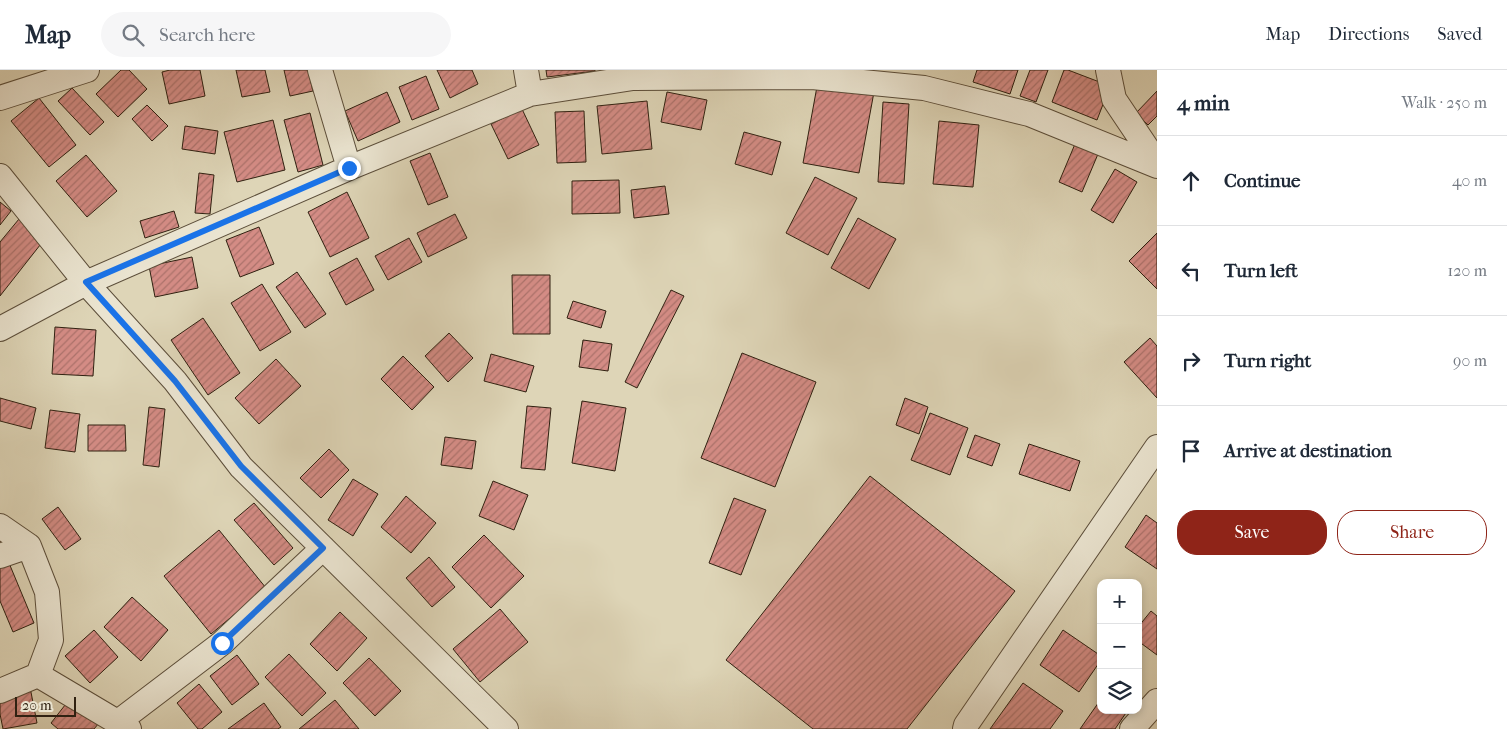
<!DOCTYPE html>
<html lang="en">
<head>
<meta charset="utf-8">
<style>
	:root { --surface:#fff; --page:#f6f6f7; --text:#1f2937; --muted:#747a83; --line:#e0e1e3; --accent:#8f2418 }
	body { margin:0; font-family:"IM FELL French Canon",serif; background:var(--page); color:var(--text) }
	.controls { position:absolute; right:15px; bottom:15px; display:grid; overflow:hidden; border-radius:10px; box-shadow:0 2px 8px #0003 }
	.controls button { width:45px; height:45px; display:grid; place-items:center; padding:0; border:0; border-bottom:1px solid var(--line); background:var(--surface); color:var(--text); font:25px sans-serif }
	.scale { position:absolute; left:15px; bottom:12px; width:61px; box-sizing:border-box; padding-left:5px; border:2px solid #302111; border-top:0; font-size:14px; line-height:18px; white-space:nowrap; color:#302111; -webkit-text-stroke:4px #eae4d0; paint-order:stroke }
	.stop { position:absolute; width:15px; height:15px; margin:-11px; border:4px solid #1a73e8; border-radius:50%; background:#fff }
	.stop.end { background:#1a73e8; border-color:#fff; box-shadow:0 1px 5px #0008 }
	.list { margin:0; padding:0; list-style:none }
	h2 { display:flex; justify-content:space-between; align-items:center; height:65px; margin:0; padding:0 20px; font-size:21px }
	h2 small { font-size:16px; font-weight:400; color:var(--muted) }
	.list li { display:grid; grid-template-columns:32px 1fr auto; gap:15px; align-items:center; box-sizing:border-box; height:90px; padding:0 20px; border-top:1px solid var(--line) }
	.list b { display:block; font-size:19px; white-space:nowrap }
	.list em { font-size:16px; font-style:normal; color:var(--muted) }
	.actions { display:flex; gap:10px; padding:15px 20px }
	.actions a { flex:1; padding:11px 0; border:1px solid var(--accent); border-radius:20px; text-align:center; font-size:18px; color:var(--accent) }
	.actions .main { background:var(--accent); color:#fff }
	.icon { flex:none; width:28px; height:28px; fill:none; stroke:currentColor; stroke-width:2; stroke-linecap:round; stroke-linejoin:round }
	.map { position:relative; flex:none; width:1157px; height:659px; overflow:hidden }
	header { display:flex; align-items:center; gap:30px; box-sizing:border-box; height:70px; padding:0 25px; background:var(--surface); border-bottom:1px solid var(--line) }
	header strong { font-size:24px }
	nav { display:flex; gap:28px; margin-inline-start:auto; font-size:18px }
	.search { width:350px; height:45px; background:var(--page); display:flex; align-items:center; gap:12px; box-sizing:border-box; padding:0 18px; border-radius:28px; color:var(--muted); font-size:19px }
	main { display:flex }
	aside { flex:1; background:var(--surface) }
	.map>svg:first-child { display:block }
	.building { fill:url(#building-hatch); stroke:#302111 }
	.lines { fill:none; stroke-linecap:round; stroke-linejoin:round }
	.minor-casing { stroke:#5c4e3a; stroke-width:26 }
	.minor { stroke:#eae4d0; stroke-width:24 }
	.route { stroke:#1a73e8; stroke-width:6 }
</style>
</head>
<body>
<header>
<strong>Map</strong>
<div class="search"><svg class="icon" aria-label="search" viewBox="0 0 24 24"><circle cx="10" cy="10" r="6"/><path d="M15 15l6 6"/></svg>Search here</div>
<nav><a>Map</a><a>Directions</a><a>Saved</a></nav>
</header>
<main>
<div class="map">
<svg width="1157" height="659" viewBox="0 0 1157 659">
	<defs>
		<pattern id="building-hatch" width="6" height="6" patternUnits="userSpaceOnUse" patternTransform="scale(1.25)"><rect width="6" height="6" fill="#d48c85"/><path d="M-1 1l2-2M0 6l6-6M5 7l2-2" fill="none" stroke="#ac726b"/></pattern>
	</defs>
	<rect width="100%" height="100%" fill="#ded5b7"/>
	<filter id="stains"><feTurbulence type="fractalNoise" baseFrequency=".004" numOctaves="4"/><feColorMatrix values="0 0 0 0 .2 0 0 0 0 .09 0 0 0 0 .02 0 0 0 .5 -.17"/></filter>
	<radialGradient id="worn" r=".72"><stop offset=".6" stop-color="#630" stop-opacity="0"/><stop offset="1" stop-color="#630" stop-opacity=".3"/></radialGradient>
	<path class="building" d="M 121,0 L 129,0 L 147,19 L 118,47 L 96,24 Z
		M 170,0 L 200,0 L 205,26 L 169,34 L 162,2 Z
		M 236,0 L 265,0 L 270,22 L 242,27 Z
		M 284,0 L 308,0 L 313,21 L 290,26 Z
		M 437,0 L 472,0 L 478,14 L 450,28 Z
		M 546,0 L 595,0 L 595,1 L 547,7 Z
		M 977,0 L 1018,0 L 1010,24 L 973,12 Z
		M 1030,0 L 1048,0 L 1036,32 L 1020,26 Z
		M 1064,0 L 1068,0 L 1110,16 L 1097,50 L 1052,32 Z
		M 426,6 L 439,39 L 412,50 L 399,17 Z
		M 818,11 L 874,22 L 859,103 L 803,93 Z
		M 72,18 L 104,52 L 90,65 L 58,31 Z
		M 1157,21 L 1157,46 L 1148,55 L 1136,43 Z
		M 387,22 L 400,52 L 358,71 L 345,41 Z
		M 667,22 L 707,30 L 701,60 L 661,52 Z
		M 39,28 L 76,75 L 49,97 L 11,51 Z
		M 647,31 L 652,79 L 602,84 L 597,36 Z
		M 883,32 L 909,34 L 904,114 L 878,112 Z
		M 147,35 L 168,56 L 152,71 L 132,49 Z
		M 522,39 L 539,75 L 508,89 L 491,54 Z
		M 584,41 L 586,92 L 557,93 L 555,42 Z
		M 310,43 L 323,95 L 298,102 L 284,50 Z
		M 273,50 L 285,100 L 237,112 L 224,62 Z
		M 939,51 L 979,55 L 973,117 L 933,114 Z
		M 185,56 L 218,61 L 215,84 L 182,79 Z
		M 744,62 L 781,72 L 772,105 L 735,94 Z
		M 1075,74 L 1098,84 L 1082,122 L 1059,112 Z
		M 430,83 L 448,127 L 428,135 L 410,91 Z
		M 86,85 L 117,121 L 87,147 L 56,111 Z
		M 1115,99 L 1137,112 L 1113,153 L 1091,140 Z
		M 199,103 L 214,105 L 210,144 L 195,143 Z
		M 815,107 L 857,128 L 828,185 L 786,163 Z
		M 619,110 L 620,143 L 572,144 L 572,111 Z
		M 665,116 L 669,144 L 634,148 L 631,120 Z
		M 347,122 L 369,168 L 330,187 L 308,142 Z
		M 0,132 L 11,141 L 0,155 Z
		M 174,141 L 179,157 L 145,168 L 140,151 Z
		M 455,144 L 467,168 L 428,187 L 417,163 Z
		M 858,148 L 896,169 L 869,219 L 831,198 Z
		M 19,149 L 44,170 L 0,226 L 0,172 Z
		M 259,157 L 274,194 L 240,207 L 226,170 Z
		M 1157,163 L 1157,219 L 1129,191 Z
		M 409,168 L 422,192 L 388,210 L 375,186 Z
		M 192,187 L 198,218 L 155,227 L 149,196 Z
		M 357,188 L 374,220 L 346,235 L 329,203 Z
		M 297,202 L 326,244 L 305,258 L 276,217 Z
		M 512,205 L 550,205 L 550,264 L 513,264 Z
		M 262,214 L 291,262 L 260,281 L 231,233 Z
		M 671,220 L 684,226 L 637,318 L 625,312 Z
		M 573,231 L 606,241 L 601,258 L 567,248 Z
		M 203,248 L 240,303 L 208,325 L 171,270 Z
		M 55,257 L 96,260 L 93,306 L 52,304 Z
		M 449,263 L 473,288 L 448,312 L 425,286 Z
		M 1150,268 L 1157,276 L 1157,328 L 1124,292 Z
		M 583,270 L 612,274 L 608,301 L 579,297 Z
		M 742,283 L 816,312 L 775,417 L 701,388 Z
		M 491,284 L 534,296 L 526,322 L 484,311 Z
		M 403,286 L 434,317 L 412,340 L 381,309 Z
		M 276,289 L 301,316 L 259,354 L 235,328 Z
		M 0,328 L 36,338 L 31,359 L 0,351 Z
		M 905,328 L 928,337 L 919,364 L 896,355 Z
		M 582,331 L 626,338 L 615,401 L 572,393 Z
		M 527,336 L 551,338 L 545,400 L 521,398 Z
		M 149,337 L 165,339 L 159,397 L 143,395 Z
		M 50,340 L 80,344 L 75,382 L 45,378 Z
		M 930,343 L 968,358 L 950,405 L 911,390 Z
		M 88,355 L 125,355 L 126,381 L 88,381 Z
		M 975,365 L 1000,374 L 992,396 L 967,387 Z
		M 445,367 L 476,371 L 472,399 L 441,395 Z
		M 1029,374 L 1080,391 L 1070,421 L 1019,404 Z
		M 329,379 L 349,400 L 321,428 L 300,408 Z
		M 870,406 L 1015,521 L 907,659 L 813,659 L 726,590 Z
		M 353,409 L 378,424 L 353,466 L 328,450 Z
		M 493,411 L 528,425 L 514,460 L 479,446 Z
		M 406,426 L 436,453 L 411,483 L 381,457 Z
		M 734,428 L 766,440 L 741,505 L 709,493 Z
		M 254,433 L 293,478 L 274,495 L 234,450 Z
		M 58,437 L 81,469 L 65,480 L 42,449 Z
		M 1146,445 L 1157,453 L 1157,499 L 1125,477 Z
		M 219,460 L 266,518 L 211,564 L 164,506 Z
		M 484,465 L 524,506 L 491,538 L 452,497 Z
		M 429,487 L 455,517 L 432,537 L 406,508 Z
		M 9,493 L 34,553 L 13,562 L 0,531 L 0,497 Z
		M 132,527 L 168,560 L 141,591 L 104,557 Z
		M 500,539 L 528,572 L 480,612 L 453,579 Z
		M 1151,541 L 1157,546 L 1157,585 L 1138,571 L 1138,557 Z
		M 340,542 L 367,568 L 337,601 L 310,574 Z
		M 94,560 L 118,587 L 90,613 L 65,586 Z
		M 1063,560 L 1101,586 L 1101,590 L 1079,622 L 1040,595 Z
		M 289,584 L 326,623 L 302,646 L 265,607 Z
		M 237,585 L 259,614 L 232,635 L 210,606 Z
		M 369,588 L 401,621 L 375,646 L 343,613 Z
		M 29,612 L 37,653 L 3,659 L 0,644 L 0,617 Z
		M 1023,613 L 1063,641 L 1050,659 L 990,659 Z
		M 199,614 L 222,642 L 202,659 L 198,659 L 177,633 Z
		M 1101,629 L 1101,640 L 1128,640 L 1115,659 L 1080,659 Z
		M 69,630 L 99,653 L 94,659 L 58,659 L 51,653 Z
		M 335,630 L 359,659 L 299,659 Z
		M 264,633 L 281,657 L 278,659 L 228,659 Z"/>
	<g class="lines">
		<g class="minor-casing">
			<path id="minor" d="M 320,0 L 349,98
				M 526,0 L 530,24
				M 1108,0 L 1114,29 L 1157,93
				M 0,28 L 87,0
				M 0,106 L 86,213 L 175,311 L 241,397 L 506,659
				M 0,259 L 86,213 L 349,98 L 530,24 L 633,8 L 812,7 L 924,18 L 1029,44 L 1157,96
				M 0,456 L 29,476 L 47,522 L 51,570 L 38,605 L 0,621
				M 0,486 L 29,476
				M 38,605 L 129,659
				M 118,652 L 222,573 L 323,478
				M 965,659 L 966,655 L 1157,377
				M 1132,659 L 1157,631"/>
		</g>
		<use href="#minor" class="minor"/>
	</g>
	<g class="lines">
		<path class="route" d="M 222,573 L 323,478 L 241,396 L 175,311 L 86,212 L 349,98"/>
	</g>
	<rect width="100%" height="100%" filter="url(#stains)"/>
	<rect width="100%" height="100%" fill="url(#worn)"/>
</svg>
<div class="controls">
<button>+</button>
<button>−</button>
<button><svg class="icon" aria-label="layers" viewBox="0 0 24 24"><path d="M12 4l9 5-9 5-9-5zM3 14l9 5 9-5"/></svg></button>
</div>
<div class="scale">20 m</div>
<div class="stop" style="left:222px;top:573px"></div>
<div class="stop end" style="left:349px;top:98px"></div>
</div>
<aside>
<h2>4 min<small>Walk · 250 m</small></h2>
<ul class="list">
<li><svg class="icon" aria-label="ahead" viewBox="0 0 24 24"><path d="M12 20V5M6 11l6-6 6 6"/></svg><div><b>Continue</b></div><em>40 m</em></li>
<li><svg class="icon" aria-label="left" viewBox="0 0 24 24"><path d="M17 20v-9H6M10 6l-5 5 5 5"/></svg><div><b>Turn left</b></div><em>120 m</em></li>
<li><svg class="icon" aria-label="right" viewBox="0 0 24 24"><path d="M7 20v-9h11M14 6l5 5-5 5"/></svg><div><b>Turn right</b></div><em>90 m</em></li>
<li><svg class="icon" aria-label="arrive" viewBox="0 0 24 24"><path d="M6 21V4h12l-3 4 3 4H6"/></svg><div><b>Arrive at destination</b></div></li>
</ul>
<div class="actions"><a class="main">Save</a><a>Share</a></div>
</aside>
</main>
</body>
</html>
